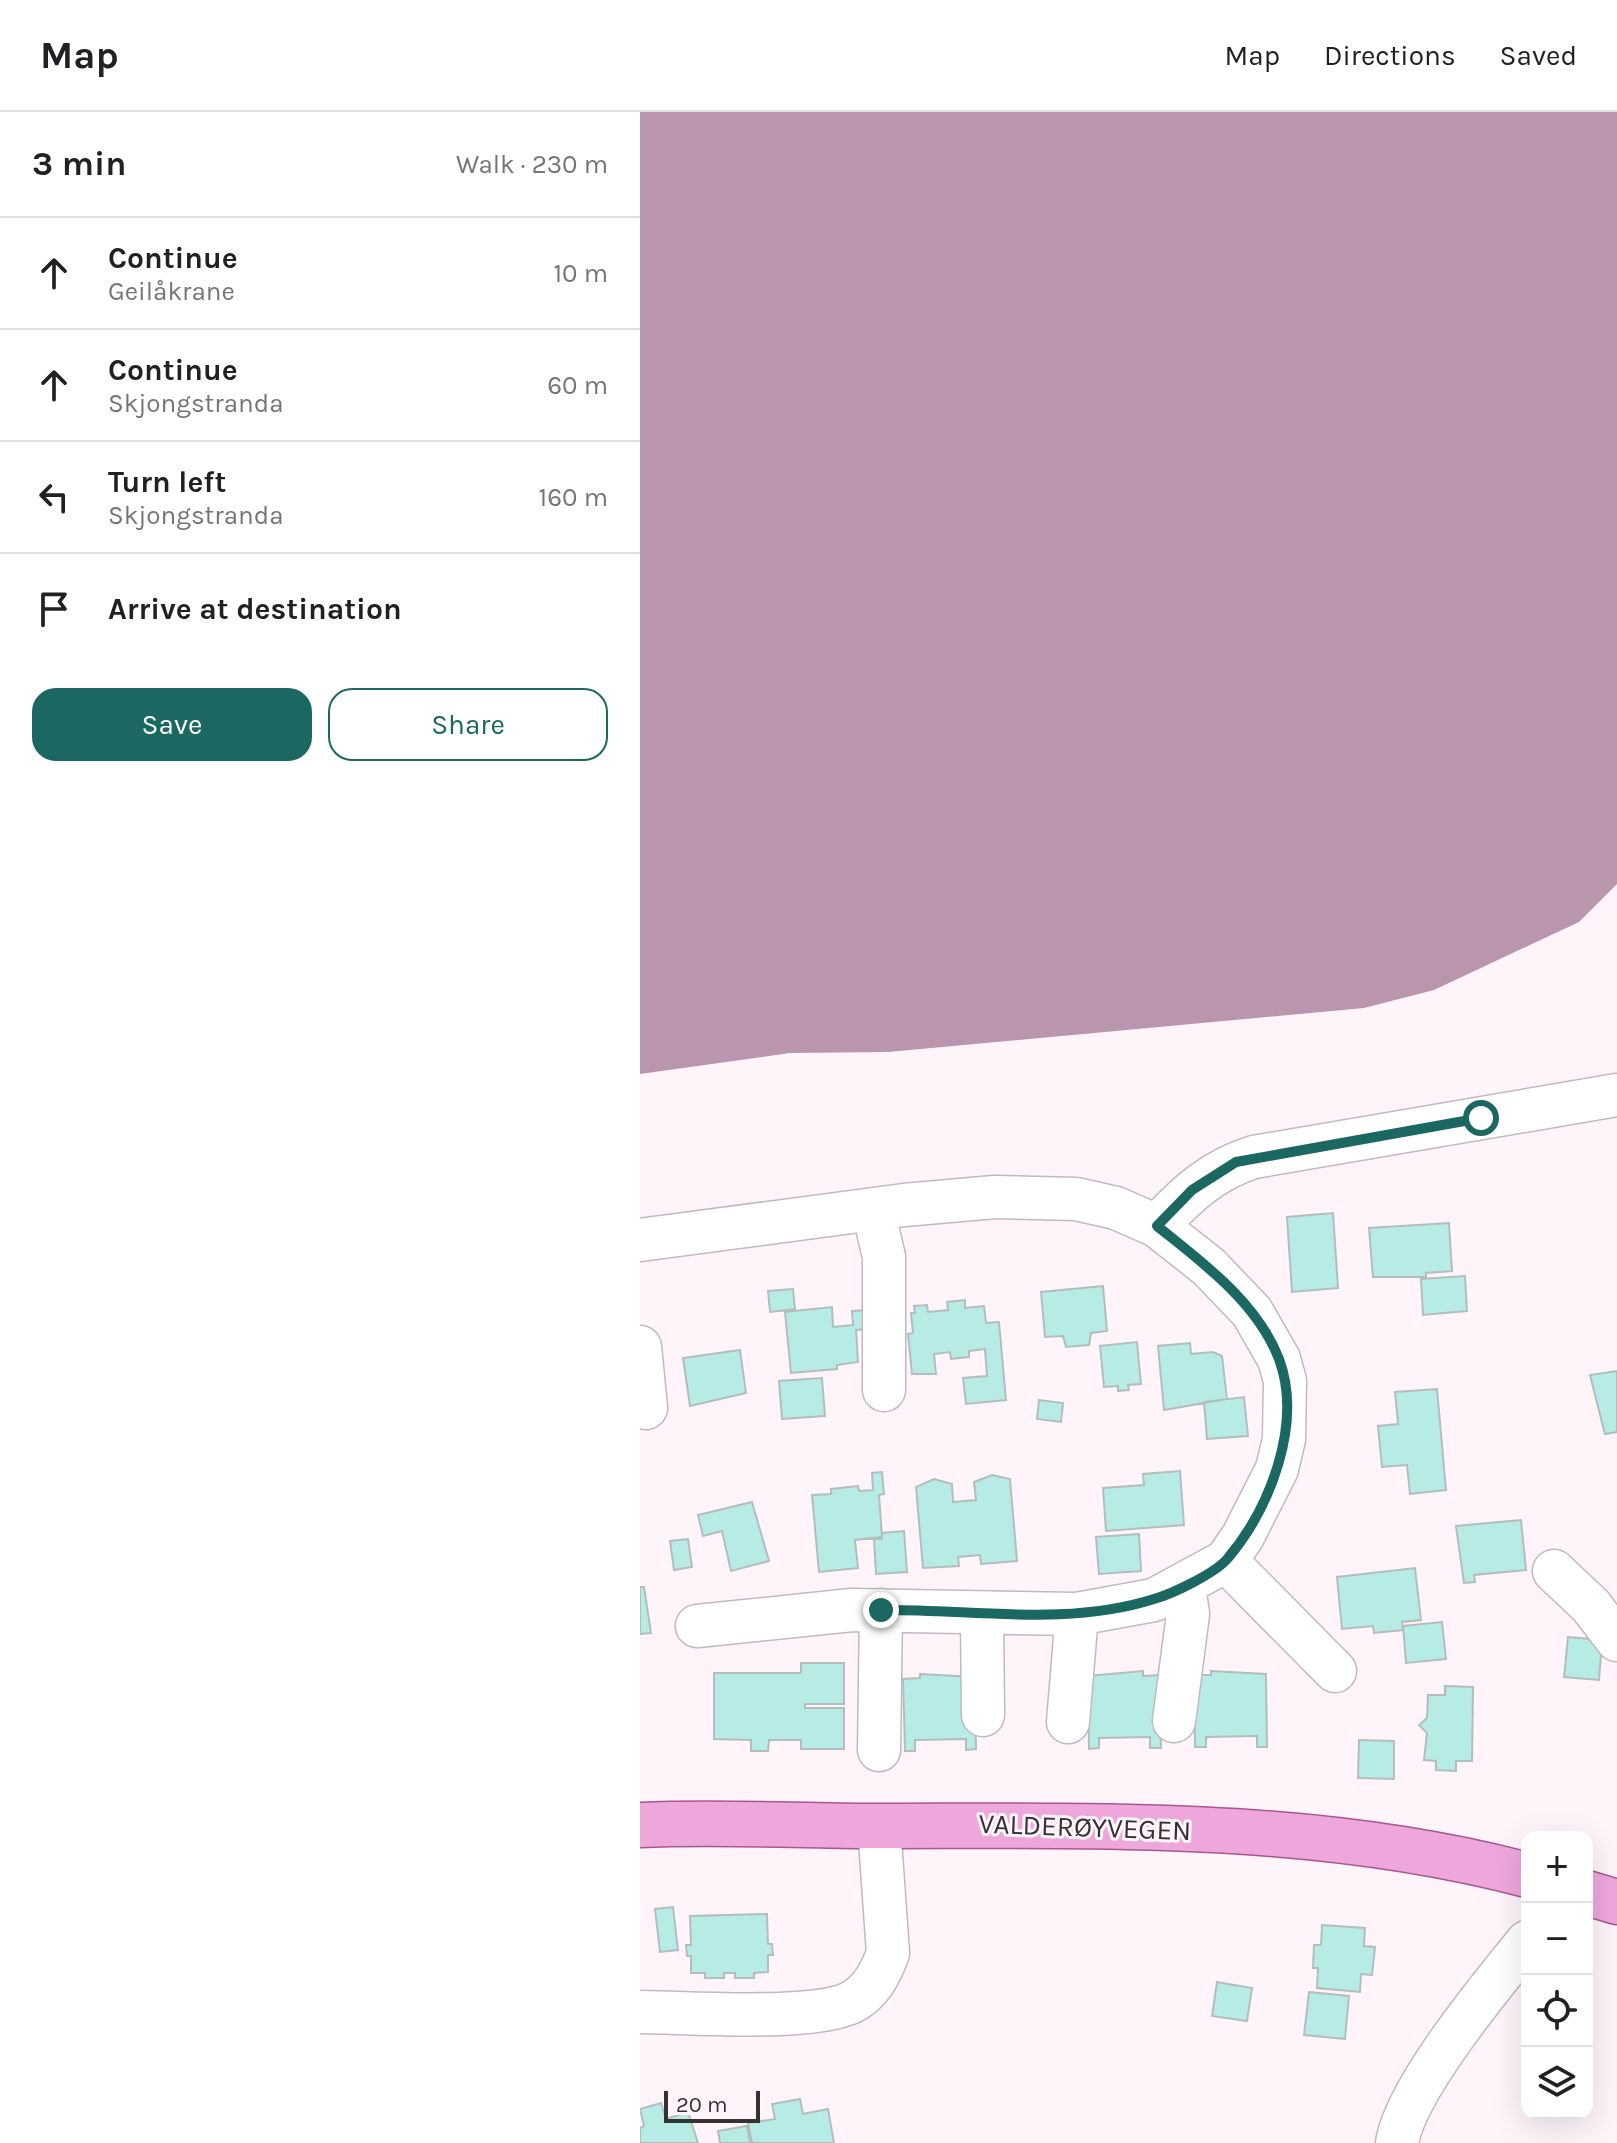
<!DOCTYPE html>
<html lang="en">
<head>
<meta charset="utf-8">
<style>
	:root { --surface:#fff; --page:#f2f2f2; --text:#202124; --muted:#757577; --line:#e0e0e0; --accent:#1b6761 }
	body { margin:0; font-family:Karla,sans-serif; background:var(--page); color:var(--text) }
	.controls { position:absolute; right:24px; bottom:24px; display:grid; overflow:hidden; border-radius:16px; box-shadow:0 8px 32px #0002 }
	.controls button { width:72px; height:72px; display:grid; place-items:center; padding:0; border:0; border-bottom:2px solid var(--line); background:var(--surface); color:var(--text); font:40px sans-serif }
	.scale { position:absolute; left:24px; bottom:20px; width:96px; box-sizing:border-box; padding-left:8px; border:4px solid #363234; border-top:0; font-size:22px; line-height:28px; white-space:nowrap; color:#363234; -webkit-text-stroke:6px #fef4fa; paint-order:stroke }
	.stop { position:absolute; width:24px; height:24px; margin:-18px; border:6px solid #1b6761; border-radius:50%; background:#fff }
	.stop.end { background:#1b6761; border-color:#fff; box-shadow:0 2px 8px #0008 }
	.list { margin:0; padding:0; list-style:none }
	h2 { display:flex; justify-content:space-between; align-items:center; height:104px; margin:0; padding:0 32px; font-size:34px }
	h2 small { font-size:26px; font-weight:400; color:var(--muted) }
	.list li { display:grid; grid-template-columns:52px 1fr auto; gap:24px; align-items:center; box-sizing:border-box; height:112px; padding:0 32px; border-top:2px solid var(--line) }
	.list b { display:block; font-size:30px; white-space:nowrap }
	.list p { margin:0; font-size:26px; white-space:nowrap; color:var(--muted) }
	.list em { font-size:26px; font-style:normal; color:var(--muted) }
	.actions { display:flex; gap:16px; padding:24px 32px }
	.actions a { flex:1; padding:18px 0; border:2px solid var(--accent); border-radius:24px; text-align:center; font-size:28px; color:var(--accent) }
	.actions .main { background:var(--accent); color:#fff }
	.icon { flex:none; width:44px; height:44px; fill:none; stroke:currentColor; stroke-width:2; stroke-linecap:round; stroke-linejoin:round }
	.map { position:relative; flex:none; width:977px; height:2031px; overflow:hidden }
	header { display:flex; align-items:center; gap:48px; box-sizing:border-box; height:112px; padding:0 40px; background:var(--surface); border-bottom:2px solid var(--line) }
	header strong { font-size:38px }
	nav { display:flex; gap:44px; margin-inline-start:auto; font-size:28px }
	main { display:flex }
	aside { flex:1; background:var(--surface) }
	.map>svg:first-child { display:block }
	.water { fill:#ba96ae }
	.building { fill:#b7ece6; stroke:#b3bebc; stroke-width:2 }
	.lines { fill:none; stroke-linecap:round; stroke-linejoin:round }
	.minor-casing { stroke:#c2b9bf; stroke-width:45 }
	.major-casing { stroke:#a65891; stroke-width:47 }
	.minor { stroke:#fff; stroke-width:42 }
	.major { stroke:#eea7db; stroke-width:44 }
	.route { stroke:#1b6761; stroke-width:10 }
	.labels { text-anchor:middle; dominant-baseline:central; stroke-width:6; stroke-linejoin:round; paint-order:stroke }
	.street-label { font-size:28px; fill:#363234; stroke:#fef4fa }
</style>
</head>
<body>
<header>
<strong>Map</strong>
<nav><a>Map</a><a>Directions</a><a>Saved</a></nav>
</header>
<main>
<aside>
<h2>3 min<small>Walk · 230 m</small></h2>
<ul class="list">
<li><svg class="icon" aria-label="ahead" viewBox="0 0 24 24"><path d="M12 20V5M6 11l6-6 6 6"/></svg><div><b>Continue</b><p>Geilåkrane</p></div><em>10 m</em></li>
<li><svg class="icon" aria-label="ahead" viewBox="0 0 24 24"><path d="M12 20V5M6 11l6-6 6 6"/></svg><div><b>Continue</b><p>Skjongstranda</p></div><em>60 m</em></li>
<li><svg class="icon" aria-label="left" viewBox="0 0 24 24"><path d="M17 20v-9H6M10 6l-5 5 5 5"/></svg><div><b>Turn left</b><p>Skjongstranda</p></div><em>160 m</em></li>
<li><svg class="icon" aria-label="arrive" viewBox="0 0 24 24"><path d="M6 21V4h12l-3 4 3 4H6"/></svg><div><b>Arrive at destination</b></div></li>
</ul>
<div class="actions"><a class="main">Save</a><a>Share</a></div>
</aside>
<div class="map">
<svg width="977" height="2031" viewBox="0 0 977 2031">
	<rect width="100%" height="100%" fill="#fef4fa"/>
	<path class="water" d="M 0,0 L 977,0 L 977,772 L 939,810 L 794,878 L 724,896 L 248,940 L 150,941 L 0,962 Z"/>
	<path class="building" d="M 693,1101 L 698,1176 L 652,1180 L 647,1105 Z
		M 809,1111 L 812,1159 L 786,1161 L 786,1165 L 733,1165 L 729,1116 Z
		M 825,1164 L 827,1199 L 783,1203 L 781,1167 Z
		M 463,1174 L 467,1219 L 451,1221 L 449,1233 L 426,1235 L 423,1224 L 405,1225 L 401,1180 Z
		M 153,1177 L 155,1197 L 130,1200 L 128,1179 Z
		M 325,1188 L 325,1196 L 344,1194 L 346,1211 L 359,1210 L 366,1288 L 326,1292 L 323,1266 L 347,1264 L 345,1237 L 329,1239 L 329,1245 L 311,1247 L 310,1240 L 294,1242 L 296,1262 L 272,1262 L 268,1222 L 273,1221 L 271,1201 L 275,1201 L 274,1194 L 287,1193 L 288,1200 L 308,1198 L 307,1190 Z
		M 192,1195 L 193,1215 L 213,1213 L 212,1199 L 227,1198 L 228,1217 L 216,1218 L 218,1250 L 197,1253 L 197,1257 L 151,1261 L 145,1200 Z
		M 497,1230 L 501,1272 L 488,1273 L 489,1278 L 478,1279 L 478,1274 L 464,1275 L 460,1234 Z
		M 550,1231 L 551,1242 L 573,1240 L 582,1244 L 587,1287 L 524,1298 L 518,1234 Z
		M 100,1238 L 106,1281 L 50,1294 L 43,1246 Z
		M 977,1259 L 977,1320 L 965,1322 L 950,1263 Z
		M 182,1266 L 185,1304 L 142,1307 L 139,1269 Z
		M 797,1277 L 806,1378 L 770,1382 L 767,1353 L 742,1355 L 738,1314 L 758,1312 L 755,1280 Z
		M 604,1285 L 608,1324 L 567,1327 L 564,1290 Z
		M 399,1288 L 423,1291 L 421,1310 L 397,1307 Z
		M 540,1359 L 544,1413 L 466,1419 L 463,1376 L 504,1373 L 503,1362 Z
		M 242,1360 L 244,1382 L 239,1383 L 242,1425 L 215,1428 L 218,1456 L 179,1460 L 172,1383 L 191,1382 L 191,1377 L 218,1374 L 219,1379 L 233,1378 L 232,1361 Z
		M 352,1363 L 370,1367 L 377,1449 L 341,1452 L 340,1443 L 318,1445 L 319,1454 L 283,1456 L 276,1375 L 294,1367 L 312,1372 L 313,1390 L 336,1388 L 334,1370 Z
		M 112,1390 L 129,1449 L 91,1459 L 82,1419 L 63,1424 L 58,1403 Z
		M 881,1408 L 886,1458 L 834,1463 L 835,1470 L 824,1471 L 816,1414 Z
		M 264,1419 L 267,1460 L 236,1462 L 234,1427 L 242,1427 L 242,1421 Z
		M 499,1422 L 501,1459 L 459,1462 L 456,1425 Z
		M 48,1427 L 52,1455 L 34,1458 L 30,1429 Z
		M 775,1456 L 781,1508 L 762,1510 L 763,1518 L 734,1521 L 733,1514 L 702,1517 L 697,1465 Z
		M 0,1475 L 4,1475 L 11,1521 L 0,1522 Z
		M 802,1510 L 806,1547 L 766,1551 L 763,1514 Z
		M 928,1525 L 962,1528 L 959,1568 L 924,1565 Z
		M 161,1551 L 204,1551 L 204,1592 L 165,1592 L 165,1596 L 204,1596 L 204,1637 L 161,1637 L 161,1628 L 129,1628 L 128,1639 L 111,1639 L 111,1628 L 74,1627 L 74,1561 L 161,1561 Z
		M 503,1559 L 503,1564 L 519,1563 L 521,1636 L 510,1636 L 510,1625 L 459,1626 L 459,1636 L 449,1637 L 448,1564 Z
		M 571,1559 L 626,1562 L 627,1635 L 617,1635 L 617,1624 L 566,1625 L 566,1635 L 555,1635 L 554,1563 L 571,1563 Z
		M 280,1562 L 335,1565 L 336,1637 L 326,1638 L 326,1627 L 275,1628 L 275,1639 L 265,1639 L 263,1567 L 280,1566 Z
		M 805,1574 L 833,1575 L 832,1649 L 816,1649 L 816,1659 L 796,1658 L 796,1649 L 784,1648 L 787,1621 L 779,1613 L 787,1606 L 788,1583 L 805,1583 Z
		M 719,1628 L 754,1629 L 754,1667 L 718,1666 Z
		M 33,1795 L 38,1838 L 20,1840 L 15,1797 Z
		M 127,1802 L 128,1832 L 132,1832 L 133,1843 L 128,1843 L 128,1860 L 114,1861 L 114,1866 L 95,1866 L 95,1861 L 84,1861 L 84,1866 L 65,1866 L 65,1861 L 51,1861 L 51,1844 L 47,1844 L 46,1833 L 51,1833 L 50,1804 Z
		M 682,1813 L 725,1816 L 724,1834 L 735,1835 L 732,1863 L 721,1862 L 720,1880 L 677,1876 L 678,1856 L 673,1856 L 674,1833 L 681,1833 Z
		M 577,1870 L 612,1876 L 607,1909 L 572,1904 Z
		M 669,1880 L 709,1884 L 705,1927 L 664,1923 Z
		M 160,1987 L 163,2002 L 188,1997 L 194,2031 L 112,2031 L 108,2011 L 135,2007 L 132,1992 Z
		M 21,1991 L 26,2007 L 48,2000 L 58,2031 L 0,2031 L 0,2016 L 4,2014 L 0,1997 Z
		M 107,2014 L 110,2031 L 80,2031 L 78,2019 Z"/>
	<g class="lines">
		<g class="minor-casing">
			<path id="minor" d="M 233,1097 L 244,1145 L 244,1278
				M 517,1114 C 546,1083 572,1058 614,1045 L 977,983
				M 0,1128 L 264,1093 L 355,1085 L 436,1087 L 476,1096 L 517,1114 L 569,1155 L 612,1200 L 639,1247 L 645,1269 L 644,1327 L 637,1357 L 603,1424 L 586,1449 L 514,1488 L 437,1502 L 212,1498 L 57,1514
				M 0,1235 L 6,1296
				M 586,1449 L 695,1559
				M 914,1459 L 951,1494 L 977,1528
				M 342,1501 L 343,1603
				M 534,1609 L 548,1502 L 544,1474
				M 428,1610 L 437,1502
				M 239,1638 L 241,1498
				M 0,1900 C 46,1900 184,1911 217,1887 C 233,1876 241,1860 248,1841 L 239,1714
				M 757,2031 C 765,1978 851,1874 887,1830"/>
		</g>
		<g class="major-casing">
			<path id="major" d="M 0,1713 C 79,1709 158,1714 236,1714 C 453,1714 675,1707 887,1763
				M 947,1781 L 977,1790"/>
		</g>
		<use href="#minor" class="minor"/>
		<use href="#major" class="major"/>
	</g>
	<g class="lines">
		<path class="route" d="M 241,1498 C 332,1497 426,1515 514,1487 C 532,1482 576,1461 588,1446 C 630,1396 663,1312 639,1247 C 617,1190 563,1151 517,1114 L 552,1078 L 596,1050 L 841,1006"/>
	</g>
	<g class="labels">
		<g class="street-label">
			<text transform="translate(445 1715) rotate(2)">VALDERØYVEGEN</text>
		</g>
	</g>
</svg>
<div class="controls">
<button>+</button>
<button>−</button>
<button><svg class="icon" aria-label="locate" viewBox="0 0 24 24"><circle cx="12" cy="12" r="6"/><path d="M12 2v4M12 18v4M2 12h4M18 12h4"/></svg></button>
<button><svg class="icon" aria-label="layers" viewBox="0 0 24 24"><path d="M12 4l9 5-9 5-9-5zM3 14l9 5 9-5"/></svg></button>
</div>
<div class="scale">20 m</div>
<div class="stop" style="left:841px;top:1006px"></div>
<div class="stop end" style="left:241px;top:1498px"></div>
</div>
</main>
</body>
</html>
